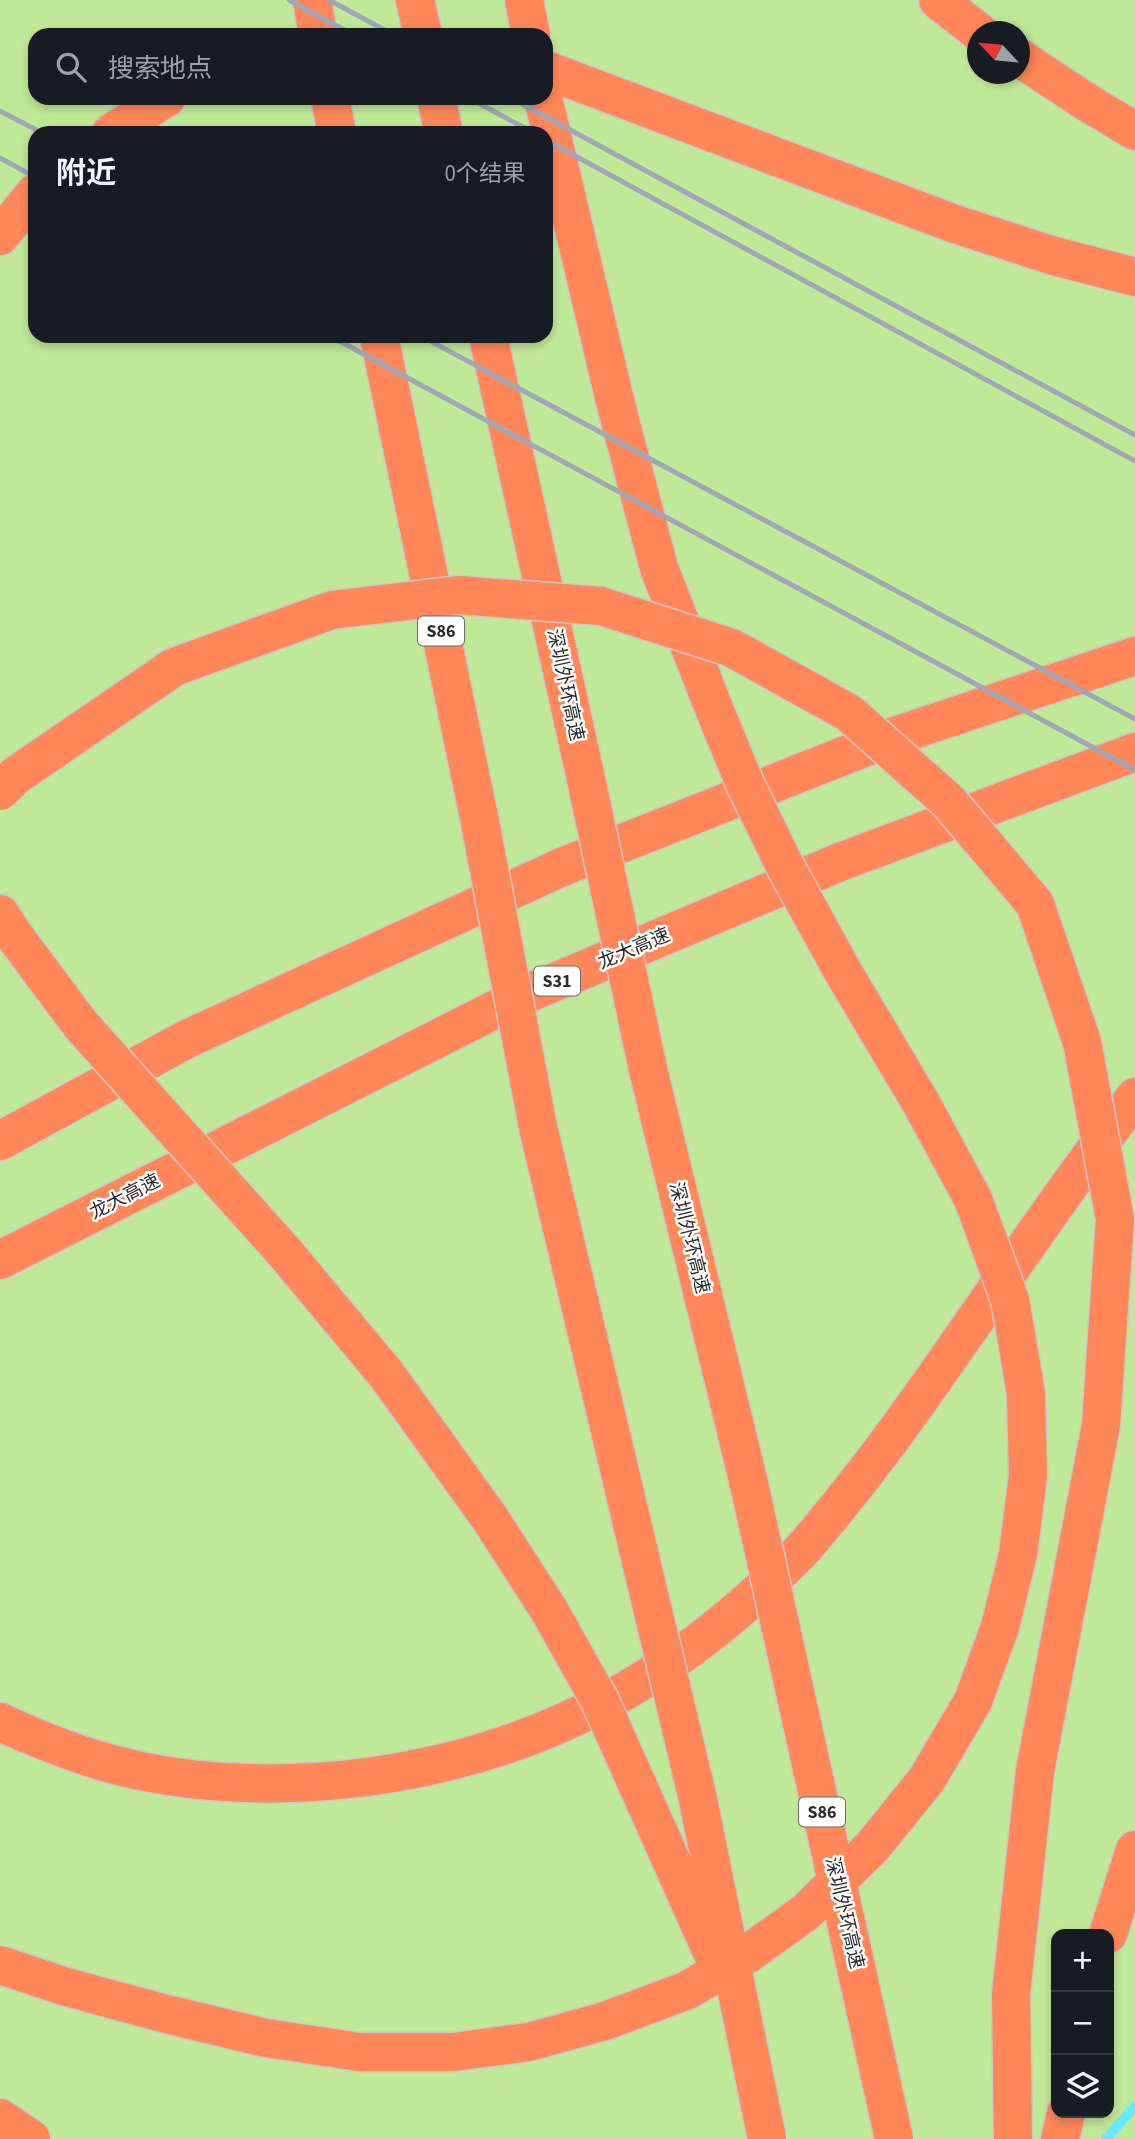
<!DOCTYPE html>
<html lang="zh">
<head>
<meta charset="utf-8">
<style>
	:root { --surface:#171b24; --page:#242831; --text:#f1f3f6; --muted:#9ea1a6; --line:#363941 }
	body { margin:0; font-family:"Source Sans 3","Noto Sans SC",sans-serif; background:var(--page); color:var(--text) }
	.controls { position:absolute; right:21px; bottom:21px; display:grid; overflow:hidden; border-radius:14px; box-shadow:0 4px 10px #0003 }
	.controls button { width:63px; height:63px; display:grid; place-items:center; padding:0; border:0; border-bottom:2px solid var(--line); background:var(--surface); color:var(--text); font:35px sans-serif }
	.compass { position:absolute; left:967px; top:21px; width:63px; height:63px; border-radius:50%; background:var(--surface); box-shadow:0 4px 10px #0003; rotate:296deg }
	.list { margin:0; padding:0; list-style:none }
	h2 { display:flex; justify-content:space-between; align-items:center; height:91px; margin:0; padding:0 28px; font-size:30px }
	h2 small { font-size:23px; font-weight:400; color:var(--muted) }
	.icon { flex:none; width:38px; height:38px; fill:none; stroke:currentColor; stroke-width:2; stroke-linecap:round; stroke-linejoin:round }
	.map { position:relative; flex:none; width:1135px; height:2139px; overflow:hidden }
	.search { position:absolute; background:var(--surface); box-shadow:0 4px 10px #0003; left:28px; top:28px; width:525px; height:77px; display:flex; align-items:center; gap:18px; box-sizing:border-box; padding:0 24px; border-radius:21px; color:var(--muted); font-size:26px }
	.panel { position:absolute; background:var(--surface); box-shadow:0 4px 10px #0003; left:28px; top:126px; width:525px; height:217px; border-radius:21px }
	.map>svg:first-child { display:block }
	.green { fill:#c0e997; fill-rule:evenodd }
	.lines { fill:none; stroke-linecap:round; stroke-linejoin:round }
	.stream { stroke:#6be8f7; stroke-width:10 }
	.motorway-casing { stroke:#c8c8c8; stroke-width:41 }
	.motorway { stroke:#ff8759; stroke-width:38 }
	.rail { stroke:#a0a7b8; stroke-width:5 }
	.motorway-bridge-casing { stroke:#c8c8c8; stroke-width:41; stroke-linecap:butt }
	.motorway-bridge { stroke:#ff8759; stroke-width:38 }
	.labels { text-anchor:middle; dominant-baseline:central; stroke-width:5; stroke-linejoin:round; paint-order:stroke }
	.shield { fill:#fff; stroke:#6b6b6b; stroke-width:2 }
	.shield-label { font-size:18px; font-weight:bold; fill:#2c2c2c }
	.street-label { font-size:19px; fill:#2c2c2c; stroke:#fff }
</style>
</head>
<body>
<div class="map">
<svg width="1135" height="2139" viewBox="0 0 1135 2139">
	<rect width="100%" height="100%" fill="#efe5de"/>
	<path class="green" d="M 0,0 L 1135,0 L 1135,2139 L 0,2139 ZM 978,32 L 1020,32 L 1020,74 L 978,74 ZM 35,35 L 546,35 L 546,98 L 35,98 ZM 35,133 L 546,133 L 546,336 L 35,336 ZM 1056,1934 L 1109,1934 L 1109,2113 L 1056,2113 Z"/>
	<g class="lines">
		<path class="stream" d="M 1106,2139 L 1135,2106"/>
		<g class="motorway-casing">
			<path id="motorway" d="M 312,0 L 318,35
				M 415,0 L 423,35
				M 524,0 L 531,35
				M 938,0 L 979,32
				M 1020,58 L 1088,103 L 1135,131
				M 546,70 L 952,223 L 1054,256 L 1135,277
				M 330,98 L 337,133
				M 436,98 L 444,133
				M 543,98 L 616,405 L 659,568 L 715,711
				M 111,133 L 166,98
				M 0,236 L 35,193
				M 379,336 L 479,817
				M 488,336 L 584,770
				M 0,914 L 13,934 L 81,1025
				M 648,1069 L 749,1484
				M 538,1127 L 646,1582
				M 0,1141 L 187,1039 L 562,867 L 889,738 L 1135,656
				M 286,1254 L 386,1374 L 489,1517 L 549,1610
				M 0,1260 L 524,995 L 840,862 L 1135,752
				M 0,1722 C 33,1737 67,1751 101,1761 C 185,1786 281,1788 367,1777 C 544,1753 677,1678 801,1551 C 812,1539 823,1525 833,1513 C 864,1475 893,1437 921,1397 C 992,1297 1060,1194 1135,1097
				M 1108,1934 L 1135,1850
				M 0,2118 L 31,2139
				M 1060,2139 L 1066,2113"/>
		</g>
		<use href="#motorway" class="motorway"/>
		<path class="rail" d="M 289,0 L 354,35
			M 329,0 L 394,35
			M 469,98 L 534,133
			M 511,98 L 1135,435
			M 0,111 L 42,133
			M 546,140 L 1135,461
			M 0,158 L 35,177
			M 330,336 L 1135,770
			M 421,336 L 1135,719"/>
		<g class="motorway-bridge-casing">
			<path id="motorway-bridge" d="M 584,770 L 648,1069
				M 0,791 L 15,776 L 174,667 L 332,610 L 458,595 L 601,606 L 732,648 L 849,713 L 949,802 L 1035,904 L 1082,1042 L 1115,1219 L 1101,1425 L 1035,1771 L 1011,1994 L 1013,2139
				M 479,817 L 538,1127
				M 81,1025 L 286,1254
				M 749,1484 L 894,2139
				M 646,1582 L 697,1795 L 767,2139
				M 549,1610 L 600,1701 L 712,1952
				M 0,1965 L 63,1986 L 166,2014 L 266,2038 L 359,2052 L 453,2052 L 529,2042 L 605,2021 L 688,1990 L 749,1953 L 806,1912 L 873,1846 L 927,1779 L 973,1701 L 1000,1627 L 1018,1554 L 1028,1476 L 1026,1394 L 1010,1300 L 973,1199 L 921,1103 L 842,970 L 785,866 L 745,784 L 715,711"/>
		</g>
		<use href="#motorway-bridge" class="motorway-bridge"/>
	</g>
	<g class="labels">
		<g class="shield">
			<rect x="418" y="616.5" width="46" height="29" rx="5"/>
			<rect x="534" y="966.5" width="46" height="29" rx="5"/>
			<rect x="799" y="1797.5" width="46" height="29" rx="5"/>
		</g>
		<g class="shield-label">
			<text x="441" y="631">S86</text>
			<text x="557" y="981">S31</text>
			<text x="822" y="1812">S86</text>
		</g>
		<g class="street-label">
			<text transform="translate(565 685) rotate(78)">深圳外环高速</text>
			<text transform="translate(634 949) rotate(-23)">龙大高速</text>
			<text transform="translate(125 1197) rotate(-27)">龙大高速</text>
			<text transform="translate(689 1238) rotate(76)">深圳外环高速</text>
			<text transform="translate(844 1913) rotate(77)">深圳外环高速</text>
		</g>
	</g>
</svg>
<div class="controls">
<button>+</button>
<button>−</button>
<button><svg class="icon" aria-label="layers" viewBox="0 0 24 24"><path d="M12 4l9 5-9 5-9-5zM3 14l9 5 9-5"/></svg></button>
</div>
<svg class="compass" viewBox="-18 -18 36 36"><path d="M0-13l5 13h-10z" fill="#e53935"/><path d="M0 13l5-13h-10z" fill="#9ea1a6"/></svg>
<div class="search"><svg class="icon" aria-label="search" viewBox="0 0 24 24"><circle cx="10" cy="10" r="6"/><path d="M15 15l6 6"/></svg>搜索地点</div>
<section class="panel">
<h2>附近<small>0个结果</small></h2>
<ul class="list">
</ul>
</section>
</div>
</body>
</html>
